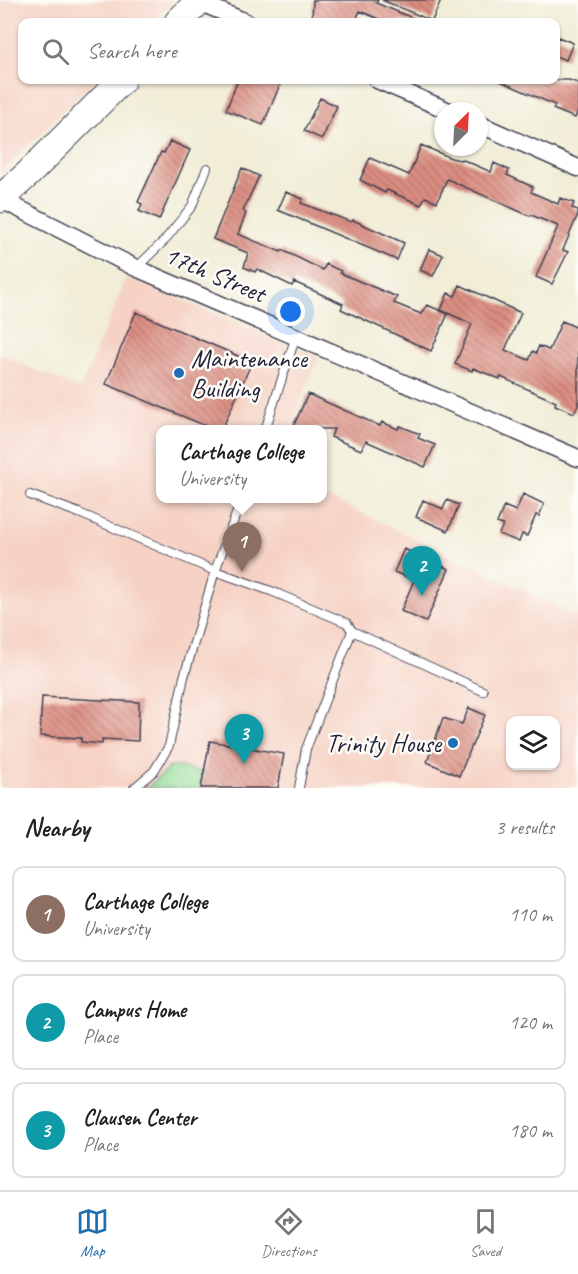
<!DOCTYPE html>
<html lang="en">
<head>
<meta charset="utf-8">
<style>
	:root { --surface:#fff; --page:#f6f6f6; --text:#222; --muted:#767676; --line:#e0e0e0; --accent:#1f6fb2 }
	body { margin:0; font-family:Caveat,sans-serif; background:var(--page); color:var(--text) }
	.controls { position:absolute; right:18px; bottom:18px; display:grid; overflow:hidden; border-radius:12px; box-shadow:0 2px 4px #0004 }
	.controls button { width:54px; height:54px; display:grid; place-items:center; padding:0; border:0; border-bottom:2px solid var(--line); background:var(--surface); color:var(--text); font:30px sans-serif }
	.compass { position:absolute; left:434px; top:102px; width:54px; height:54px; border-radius:50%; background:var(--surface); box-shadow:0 2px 4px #0004; rotate:24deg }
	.you { position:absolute; left:291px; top:312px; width:21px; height:21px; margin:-15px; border:4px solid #fff; border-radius:50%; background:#1a73e8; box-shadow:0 0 0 9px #1a73e833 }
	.badge { display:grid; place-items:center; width:39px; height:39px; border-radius:50%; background:var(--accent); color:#fff; font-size:20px; font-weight:700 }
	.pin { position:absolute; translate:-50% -50px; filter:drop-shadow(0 2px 3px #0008) }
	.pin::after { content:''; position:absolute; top:32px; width:21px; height:18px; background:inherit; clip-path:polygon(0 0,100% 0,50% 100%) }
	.popup { position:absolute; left:156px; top:425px; width:171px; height:78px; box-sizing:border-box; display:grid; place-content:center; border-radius:12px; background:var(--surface); filter:drop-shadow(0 2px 4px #0005); font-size:20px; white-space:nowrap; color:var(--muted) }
	.popup b { font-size:22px; color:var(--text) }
	.popup::after { content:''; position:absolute; left:50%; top:100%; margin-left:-12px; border:12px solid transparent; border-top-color:var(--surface) }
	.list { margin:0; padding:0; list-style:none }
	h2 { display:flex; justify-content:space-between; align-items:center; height:78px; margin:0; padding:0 24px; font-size:26px }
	h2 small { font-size:20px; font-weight:400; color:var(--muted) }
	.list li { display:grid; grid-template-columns:39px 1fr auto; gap:18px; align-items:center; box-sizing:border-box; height:96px; margin:0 12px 12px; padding:0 12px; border:2px solid var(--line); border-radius:12px }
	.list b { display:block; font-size:22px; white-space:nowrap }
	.list p { margin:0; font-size:20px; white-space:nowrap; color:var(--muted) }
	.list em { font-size:20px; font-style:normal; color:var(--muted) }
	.icon { flex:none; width:33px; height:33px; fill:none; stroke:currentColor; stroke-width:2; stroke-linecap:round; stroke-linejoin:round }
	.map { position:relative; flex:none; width:578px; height:788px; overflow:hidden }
	.search { position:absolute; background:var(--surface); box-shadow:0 2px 4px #0004; left:18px; right:18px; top:18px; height:66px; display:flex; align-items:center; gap:15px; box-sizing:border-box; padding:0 21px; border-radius:12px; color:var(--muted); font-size:22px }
	.sheet { height:402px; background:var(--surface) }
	nav { display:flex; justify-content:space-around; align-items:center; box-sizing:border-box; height:84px; border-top:2px solid var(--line); background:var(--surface); font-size:16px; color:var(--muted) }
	nav a { display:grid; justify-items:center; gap:3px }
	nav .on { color:var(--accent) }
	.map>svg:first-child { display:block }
	.built { fill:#f6d2c4; fill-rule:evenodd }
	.green { fill:#91dc98; stroke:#5a7f6a; stroke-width:1.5 }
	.building { fill:url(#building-back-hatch) }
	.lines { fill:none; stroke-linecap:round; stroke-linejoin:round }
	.service-casing { stroke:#414052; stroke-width:10 }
	.minor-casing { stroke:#414052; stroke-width:19 }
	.primary-casing { stroke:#414052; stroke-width:29 }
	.service { stroke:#fff; stroke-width:8 }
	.minor { stroke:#fff; stroke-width:16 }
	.primary { stroke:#fff; stroke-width:27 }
	.poi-dot { fill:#1f6fb2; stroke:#fdfcf7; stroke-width:2 }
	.labels { text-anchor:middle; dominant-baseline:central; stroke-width:5; stroke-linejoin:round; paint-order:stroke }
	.street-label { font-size:26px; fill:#22223b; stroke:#fdfcf7 }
	.poi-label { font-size:26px; fill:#22223b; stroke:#fdfcf7; text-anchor:start }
</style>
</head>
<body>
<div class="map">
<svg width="578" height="788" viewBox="0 0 578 788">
	<defs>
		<pattern id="building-back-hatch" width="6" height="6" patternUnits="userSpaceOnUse" patternTransform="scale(1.5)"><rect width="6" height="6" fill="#dc8d81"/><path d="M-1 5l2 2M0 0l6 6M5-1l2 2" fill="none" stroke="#b2736b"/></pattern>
	</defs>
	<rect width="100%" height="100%" fill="#fdfcf7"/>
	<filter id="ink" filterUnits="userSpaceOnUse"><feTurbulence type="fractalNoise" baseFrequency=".0167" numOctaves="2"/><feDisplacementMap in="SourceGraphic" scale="12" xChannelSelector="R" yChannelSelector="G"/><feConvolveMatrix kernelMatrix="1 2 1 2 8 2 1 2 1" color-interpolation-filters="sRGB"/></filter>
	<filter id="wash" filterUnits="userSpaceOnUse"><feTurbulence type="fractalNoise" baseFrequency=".008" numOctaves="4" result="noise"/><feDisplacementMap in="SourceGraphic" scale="24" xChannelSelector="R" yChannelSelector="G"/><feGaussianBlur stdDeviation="1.35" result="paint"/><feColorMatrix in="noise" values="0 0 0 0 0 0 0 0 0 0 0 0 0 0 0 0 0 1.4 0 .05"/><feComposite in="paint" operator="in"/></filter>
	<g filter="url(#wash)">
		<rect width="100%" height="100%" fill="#f1edd7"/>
		<path class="built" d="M 0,0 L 175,0 L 152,22 L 22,22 L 22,80 L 95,80 L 0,173 Z
			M 127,277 L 319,357 L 289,429 L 161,430 L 161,498 L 323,498 L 323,495 L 578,616 L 578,788 L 0,788 L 0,354 L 80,389 ZM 510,720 L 556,720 L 556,766 L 510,766 Z"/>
		<path class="green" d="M 170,767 L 181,767 L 204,773 L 201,788 L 147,788 Z"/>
		<g id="blocks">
			<path class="building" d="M 313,0 L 378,0 L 376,3 L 422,22 L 386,22 L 360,11 L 355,22 L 312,19 Z
				M 382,0 L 441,0 L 432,21 Z
				M 558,37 L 573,43 L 566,60 L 555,56 L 555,45 Z
				M 238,80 L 282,80 L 263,125 L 226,110 Z
				M 498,80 L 569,80 L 578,83 L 578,111 L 575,118 L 553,109 L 555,105 Z
				M 320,98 L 337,106 L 322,139 L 304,131 Z
				M 170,141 L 190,150 L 159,220 L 139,211 L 142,204 L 138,202 L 161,152 L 164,153 Z
				M 421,145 L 451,158 L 460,160 L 461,159 L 491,172 L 494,163 L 509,170 L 507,175 L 533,187 L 531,192 L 558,204 L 560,198 L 574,203 L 572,208 L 578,210 L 578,214 L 563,250 L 568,252 L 552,284 L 536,277 L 558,226 L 531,215 L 530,216 L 447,179 L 437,202 L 425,197 L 421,205 L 387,190 L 385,193 L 360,180 L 370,158 L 409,175 Z
				M 242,168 L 259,176 L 243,211 L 246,213 L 238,234 L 281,252 L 282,250 L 323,270 L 326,264 L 341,271 L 340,273 L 397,297 L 394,303 L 421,314 L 427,305 L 448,314 L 431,351 L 341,309 L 343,304 L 294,282 L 292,286 L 257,269 L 255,272 L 244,267 L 248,253 L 213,239 Z
				M 286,192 L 303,199 L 301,203 L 351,222 L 353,220 L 404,243 L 397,260 L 278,210 Z
				M 429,249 L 443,255 L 433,276 L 420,270 Z
				M 460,285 L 521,313 L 505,350 L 529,360 L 533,351 L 536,353 L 539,346 L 549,350 L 562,321 L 578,328 L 578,405 L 574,413 L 555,405 L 556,402 L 501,377 L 500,379 L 473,368 L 472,371 L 455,364 L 472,324 L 441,310 L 448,293 L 455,296 Z
				M 136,312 L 252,362 L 222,429 L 213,429 L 106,384 Z
				M 308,394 L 380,426 L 382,422 L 398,429 L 400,426 L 420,434 L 418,438 L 435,445 L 425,467 L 366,441 L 361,450 L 331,437 L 334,429 L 304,429 L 294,425 Z
				M 523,494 L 544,504 L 539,516 L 536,515 L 527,536 L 522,534 L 519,542 L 499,534 L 503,525 L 497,523 L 504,506 L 516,511 Z
				M 423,500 L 443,509 L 447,500 L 459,505 L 448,531 L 416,517 Z
				M 404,549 L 449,569 L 426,622 L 401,611 L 414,580 L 394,572 Z
				M 42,697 L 139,702 L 138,741 L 102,739 L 102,744 L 81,742 L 81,738 L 40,736 Z
				M 469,708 L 485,715 L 459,776 L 427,762 L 443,718 L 462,724 Z
				M 210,741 L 284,754 L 278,788 L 201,788 Z"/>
		</g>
	</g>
	<g filter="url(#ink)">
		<use href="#blocks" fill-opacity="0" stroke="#414052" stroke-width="1.5"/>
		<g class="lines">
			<g class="service-casing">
				<path id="service" d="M 136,268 L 164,241 L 192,206 L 207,168
					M 265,430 L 296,336
					M 30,495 L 79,513 L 215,571 L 271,591 L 347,623 L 352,631 L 306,749 L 299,788
					M 352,631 L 483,691
					M 134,788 L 154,771 L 169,746 L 184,677 L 215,571 L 242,498"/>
			</g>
			<g class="minor-casing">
				<path id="minor" d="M 199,2 L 246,22
					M 377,80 L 449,111
					M 479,124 L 578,168
					M 0,199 L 136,268 L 578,458"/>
			</g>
			<g class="primary-casing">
				<path id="primary" d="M 178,22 L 200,0
					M 0,199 L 29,173 L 122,80"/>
			</g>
			<use href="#service" class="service"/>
			<use href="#minor" class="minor"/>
			<use href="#primary" class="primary"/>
		</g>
	</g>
	<g class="poi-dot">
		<circle cx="179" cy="373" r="6"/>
		<circle cx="453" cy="743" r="6"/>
	</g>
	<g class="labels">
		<g class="street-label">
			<text transform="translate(215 274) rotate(23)">17th Street</text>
		</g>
		<g class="poi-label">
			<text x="191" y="358">Maintenance<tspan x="191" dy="30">Building</tspan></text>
			<text x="441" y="743" text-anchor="end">Trinity House</text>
		</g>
	</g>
</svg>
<div class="controls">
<button><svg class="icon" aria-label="layers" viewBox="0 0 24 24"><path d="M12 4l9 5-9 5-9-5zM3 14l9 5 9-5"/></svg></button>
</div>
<svg class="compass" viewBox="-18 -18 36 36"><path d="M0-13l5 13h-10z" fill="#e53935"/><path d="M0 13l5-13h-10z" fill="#767676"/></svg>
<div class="you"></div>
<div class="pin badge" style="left:242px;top:572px;background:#8d6e63">1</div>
<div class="popup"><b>Carthage College</b>University</div>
<div class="pin badge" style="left:422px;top:596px;background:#0f9aa8">2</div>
<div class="pin badge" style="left:244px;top:764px;background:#0f9aa8">3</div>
<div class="search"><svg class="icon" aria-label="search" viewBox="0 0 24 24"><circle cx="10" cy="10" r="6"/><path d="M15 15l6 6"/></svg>Search here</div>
</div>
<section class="sheet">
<h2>Nearby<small>3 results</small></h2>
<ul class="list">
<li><span class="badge" style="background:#8d6e63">1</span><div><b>Carthage College</b><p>University</p></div><em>110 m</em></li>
<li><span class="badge" style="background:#0f9aa8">2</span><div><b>Campus Home</b><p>Place</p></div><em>120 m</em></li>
<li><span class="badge" style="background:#0f9aa8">3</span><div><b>Clausen Center</b><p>Place</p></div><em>180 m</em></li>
</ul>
</section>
<nav>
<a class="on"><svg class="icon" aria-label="map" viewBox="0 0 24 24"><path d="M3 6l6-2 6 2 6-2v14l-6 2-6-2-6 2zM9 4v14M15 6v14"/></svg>Map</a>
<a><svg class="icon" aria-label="directions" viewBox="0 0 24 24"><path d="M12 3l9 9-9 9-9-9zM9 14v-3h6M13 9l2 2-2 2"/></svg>Directions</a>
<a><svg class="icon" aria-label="saved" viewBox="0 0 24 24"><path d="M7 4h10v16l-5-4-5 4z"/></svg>Saved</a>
</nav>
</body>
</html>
